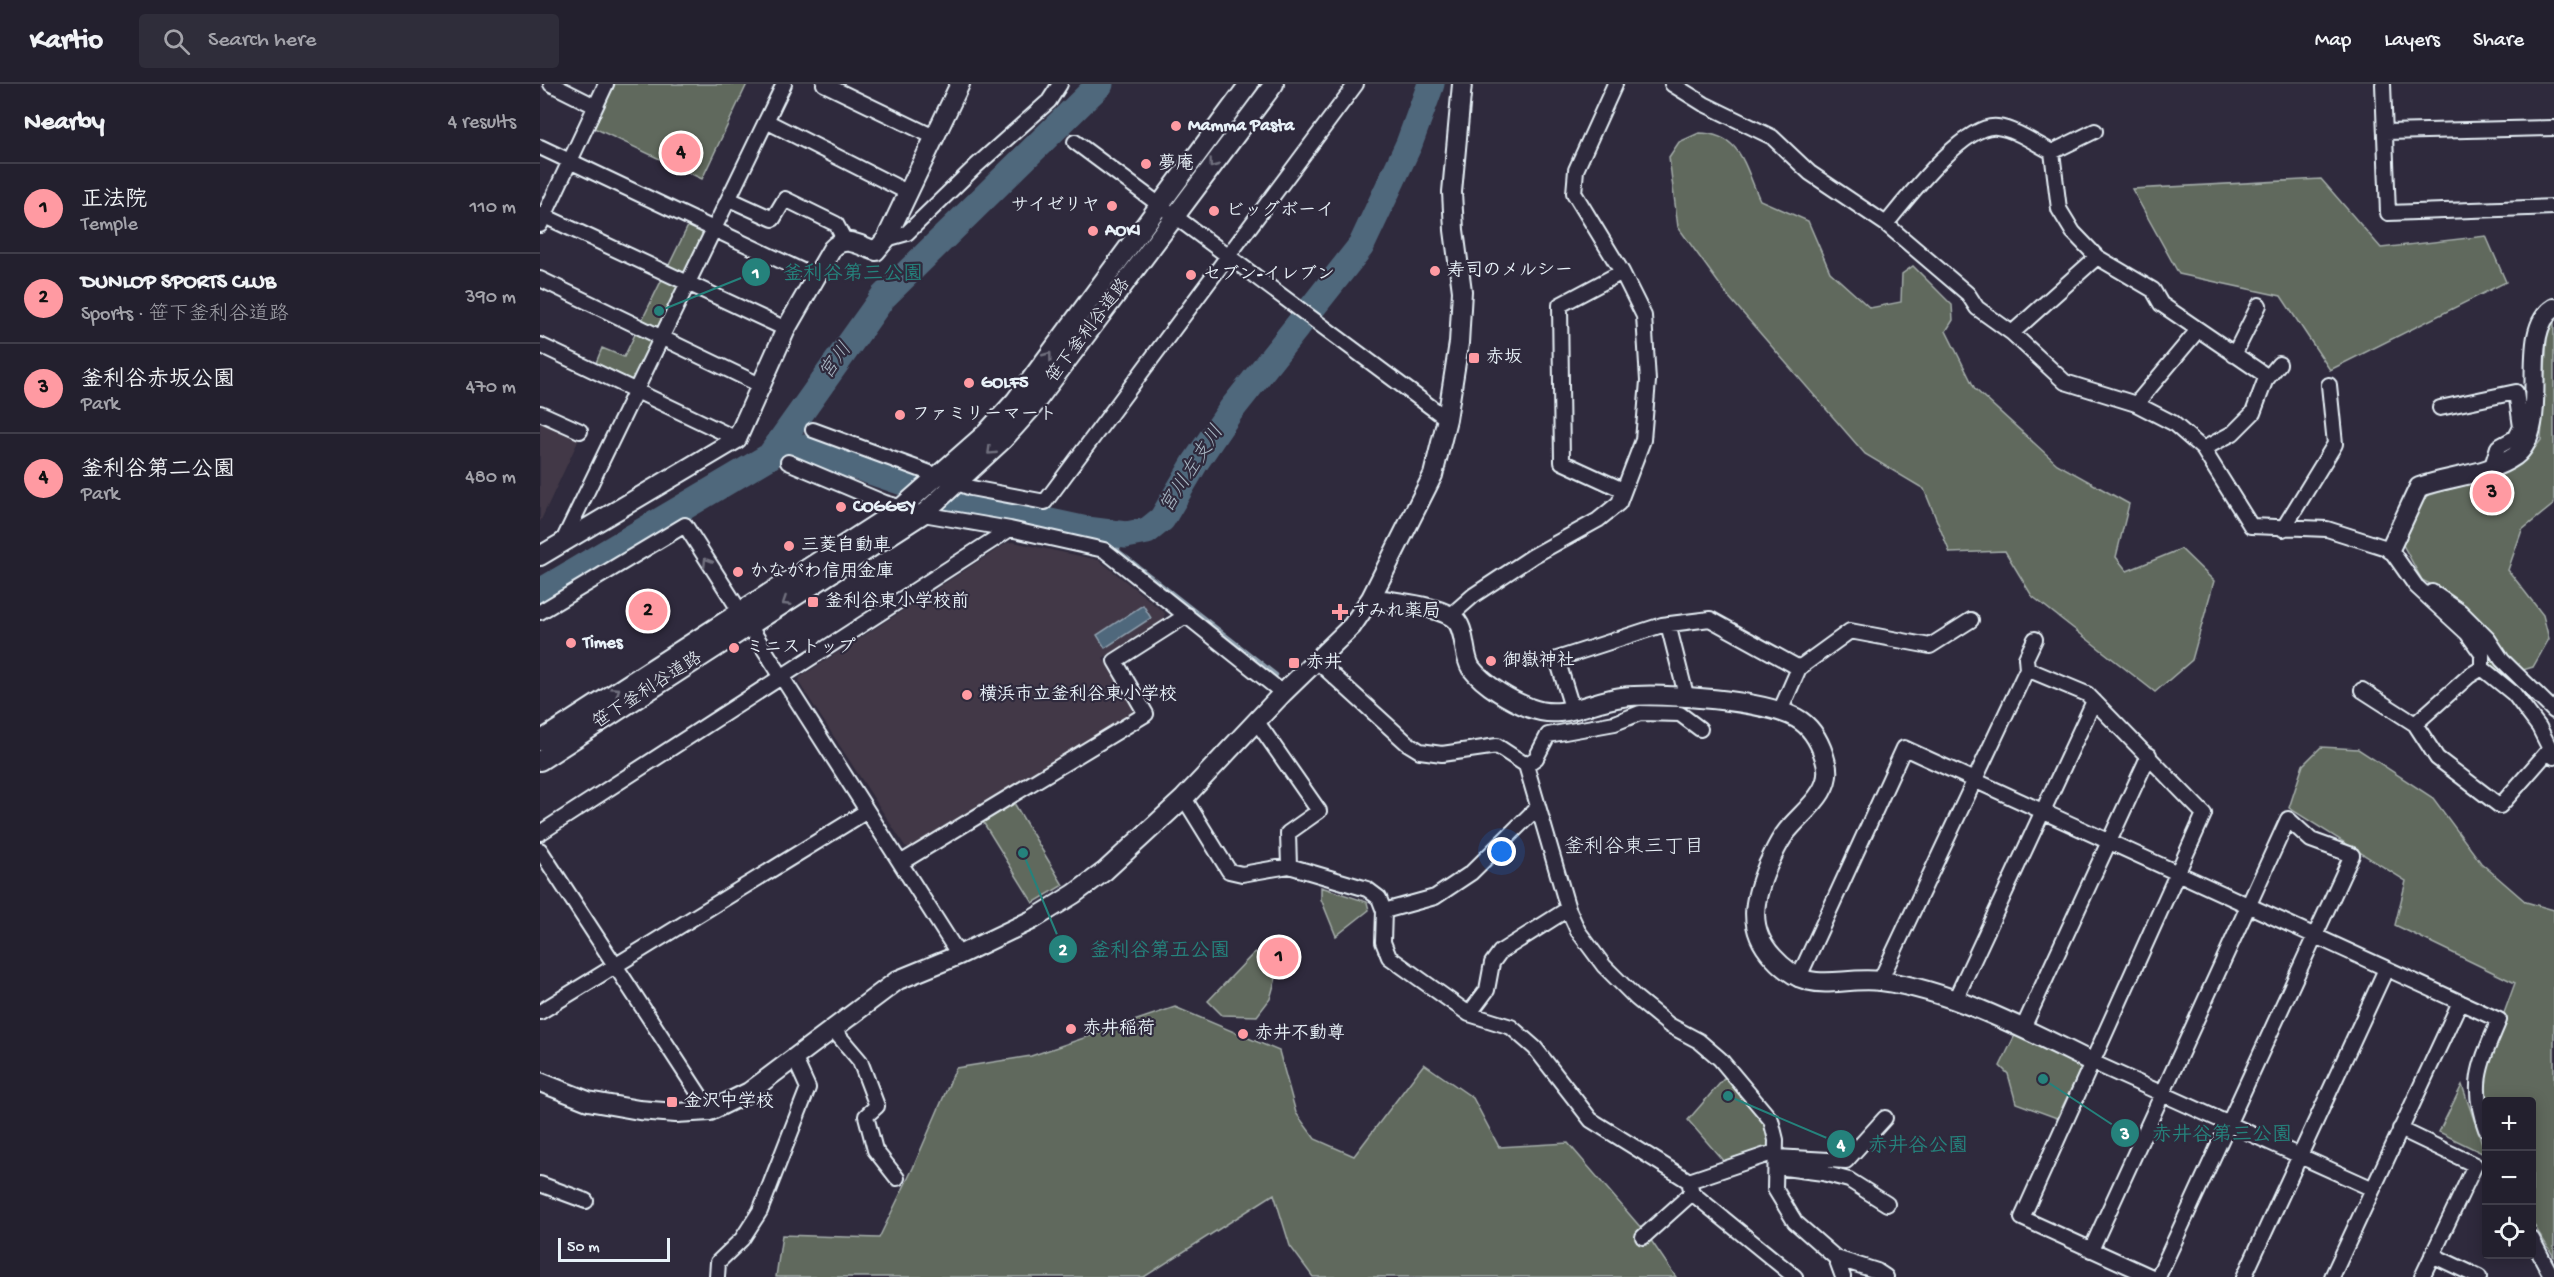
<!DOCTYPE html>
<html lang="en">
<head>
<meta charset="utf-8">
<style>
	:root { --surface:#23202e; --page:#2f2d3a; --text:#f1f3f6; --muted:#a3a3aa; --line:#403e4a; --accent:#ff9aa2 }
	body { margin:0; font-family:"Gochi Hand","Klee One",sans-serif; background:var(--page); color:var(--text) }
	.controls { position:absolute; right:18px; bottom:18px; display:grid; overflow:hidden; border-radius:6px; box-shadow:0 3px 15px #0003 }
	.controls button { width:54px; height:54px; display:grid; place-items:center; padding:0; border:0; border-bottom:2px solid var(--line); background:var(--surface); color:var(--text); font:30px sans-serif }
	.scale { position:absolute; left:18px; bottom:15px; width:112px; box-sizing:border-box; padding-left:6px; border:3px solid #e8f1f8; border-top:0; font-size:16px; line-height:21px; white-space:nowrap; color:#e8f1f8; -webkit-text-stroke:4px #2f2a3d; paint-order:stroke }
	.you { position:absolute; left:962px; top:768px; width:21px; height:21px; margin:-15px; border:4px solid #fff; border-radius:50%; background:#1a73e8; box-shadow:0 0 0 9px #1a73e833 }
	.badge { display:grid; place-items:center; width:39px; height:39px; border-radius:50%; background:var(--accent); color:#111; font-size:20px; font-weight:700 }
	.pin { position:absolute; translate:-50% -50%; border:3px solid #fff; box-shadow:0 2px 6px #0006 }
	.list { margin:0; padding:0; list-style:none }
	h2 { display:flex; justify-content:space-between; align-items:center; height:78px; margin:0; padding:0 24px; font-size:26px }
	h2 small { font-size:20px; font-weight:400; color:var(--muted) }
	.list li { display:grid; grid-template-columns:39px 1fr auto; gap:18px; align-items:center; box-sizing:border-box; height:90px; padding:0 24px; border-top:2px solid var(--line) }
	.list b { display:block; font-size:22px; white-space:nowrap }
	.list p { margin:0; font-size:20px; white-space:nowrap; color:var(--muted) }
	.list em { font-size:20px; font-style:normal; color:var(--muted) }
	.icon { flex:none; width:33px; height:33px; fill:none; stroke:currentColor; stroke-width:2; stroke-linecap:round; stroke-linejoin:round }
	.map { position:relative; flex:none; width:2014px; height:1193px; overflow:hidden }
	header { display:flex; align-items:center; gap:36px; box-sizing:border-box; height:84px; padding:0 30px; background:var(--surface); border-bottom:2px solid var(--line) }
	header strong { font-size:28px }
	nav { display:flex; gap:33px; margin-inline-start:auto; font-size:21px }
	.search { width:420px; height:54px; background:var(--page); display:flex; align-items:center; gap:15px; box-sizing:border-box; padding:0 21px; border-radius:6px; color:var(--muted); font-size:22px }
	main { display:flex }
	aside { flex:1; background:var(--surface) }
	.map>svg:first-child { display:block }
	.built { fill:#423946 }
	.green { fill:#61695d; stroke:#a4adaa; stroke-width:1.5 }
	.water { fill:#50677b; stroke:#8d9ead; stroke-width:1.5 }
	.lines { fill:none; stroke-linecap:round; stroke-linejoin:round }
	.stream { stroke:#8d9ead; stroke-width:4.5 }
	.river { stroke:#50677b; stroke-width:27 }
	.minor-casing { stroke:#e8f1f8; stroke-width:18 }
	.tertiary-casing { stroke:#e8f1f8; stroke-width:22 }
	.minor { stroke:#2f2a3d; stroke-width:14 }
	.tertiary { stroke:#2f2a3d; stroke-width:18 }
	.oneway { stroke:#70707e }
	.poi-dot { fill:#ff9aa2; stroke:#2f2a3d; stroke-width:2 }
	.labels { text-anchor:middle; dominant-baseline:central; stroke-width:4.5; stroke-linejoin:round; paint-order:stroke }
	.poi-label { font-size:18px; font-weight:bold; fill:#e8f1f8; stroke:#2f2a3d; text-anchor:start }
	.street-label { font-size:18px; fill:#e8f1f8; stroke:#2f2a3d }
	.water-label { font-size:20px; font-style:italic; fill:#abbac6; stroke:#2f2a3d }
	.neighbourhood-label { font-size:20px; fill:#e8f1f8; stroke:#2f2a3d }
	.leader { fill:none; stroke:#25827c; stroke-width:2 }
	.callout-dot { fill:#25827c; stroke:#2f2a3d; stroke-width:2 }
	.mark-label { font-size:18px; text-anchor:middle; font-weight:bold; fill:#fff }
	.callout-label { font-size:20px; text-anchor:middle; font-weight:bold; fill:#25827c; stroke:#2f2a3d; stroke-width:4.5; stroke-linejoin:round; paint-order:stroke }
</style>
</head>
<body>
<header>
<strong>Kartio</strong>
<div class="search"><svg class="icon" aria-label="search" viewBox="0 0 24 24"><circle cx="10" cy="10" r="6"/><path d="M15 15l6 6"/></svg>Search here</div>
<nav><a>Map</a><a>Layers</a><a>Share</a></nav>
</header>
<main>
<aside>
<h2>Nearby<small>4 results</small></h2>
<ul class="list">
<li><span class="badge">1</span><div><b>正法院</b><p>Temple</p></div><em>110 m</em></li>
<li><span class="badge">2</span><div><b>DUNLOP SPORTS CLUB</b><p>Sports · 笹下釜利谷道路</p></div><em>390 m</em></li>
<li><span class="badge">3</span><div><b>釜利谷赤坂公園</b><p>Park</p></div><em>470 m</em></li>
<li><span class="badge">4</span><div><b>釜利谷第二公園</b><p>Park</p></div><em>480 m</em></li>
</ul>
</aside>
<div class="map">
<svg width="2014" height="1193" viewBox="0 0 2014 1193">
	<rect width="100%" height="100%" fill="#2f2a3d"/>
	<filter id="ink" filterUnits="userSpaceOnUse"><feTurbulence type="fractalNoise" baseFrequency=".0167" numOctaves="2"/><feDisplacementMap in="SourceGraphic" scale="12" xChannelSelector="R" yChannelSelector="G"/><feConvolveMatrix kernelMatrix="1 2 1 2 8 2 1 2 1" color-interpolation-filters="sRGB"/></filter>
	<g filter="url(#ink)">
		<path class="built" d="M 0,335 L 40,353 L 0,438 Z
			M 473,458 L 559,476 L 625,529 L 623,536 L 563,574 L 595,623 L 592,631 L 370,764 L 365,762 L 259,599 L 260,593 L 467,459 Z"/>
		<path class="green" d="M 75,0 L 207,0 L 162,95 L 54,44 Z
			M 1159,49 C 1202,50 1204,82 1220,116 L 1268,137 L 1290,188 L 1330,224 L 1361,218 L 1362,190 L 1373,182 L 1412,221 L 1413,236 L 1406,247 L 1435,305 L 1517,380 L 1589,420 L 1576,473 L 1587,487 L 1641,465 L 1674,497 L 1652,576 L 1615,608 L 1492,512 L 1465,467 L 1410,469 L 1384,405 L 1325,370 L 1188,212 L 1138,143 L 1129,73 L 1139,58 Z
			M 1781,95 L 1841,164 L 1946,152 L 1966,198 L 1790,286 L 1741,212 L 1639,190 L 1592,105 Z
			M 150,138 L 169,147 L 95,298 L 56,279 L 62,264 L 84,273 Z
			M 2014,236 L 2014,420 L 1982,446 L 1968,486 L 2003,531 L 2009,555 L 1993,583 L 1983,586 L 1974,581 L 1965,596 L 1948,578 L 1943,545 L 1908,509 L 1882,496 L 1863,461 L 1884,413 C 1925,399 1975,393 2001,356 L 2007,252 Z
			M 1781,663 L 1818,665 L 1893,714 L 1941,779 L 1986,818 L 2014,826 L 2014,1173 L 1992,1138 L 1992,1018 L 1946,1018 L 1946,1049 L 1937,1003 L 1975,899 L 1855,841 L 1866,797 L 1749,724 L 1763,681 Z
			M 474,719 L 523,801 L 493,819 L 443,738 Z
			M 781,803 L 827,818 L 829,826 L 796,852 L 781,815 Z
			M 715,868 L 740,880 L 730,915 L 717,932 L 682,931 L 668,917 Z
			M 635,923 L 739,967 L 756,1029 L 775,1055 L 814,1072 L 884,980 L 933,1014 L 959,1063 L 1028,1059 L 1108,1152 L 1136,1193 L 773,1193 L 750,1162 L 734,1110 L 604,1193 L 236,1193 L 242,1151 L 339,1154 L 373,1084 L 416,984 L 491,972 Z
			M 1476,949 L 1543,980 L 1517,1034 L 1476,1019 L 1468,990 L 1460,982 Z
			M 1189,989 L 1227,1035 L 1231,1065 L 1185,1079 L 1148,1036 Z
			M 1922,1001 L 1946,1071 L 1899,1048 Z"/>
		<path class="water" d="M 603,521 L 611,534 L 565,564 L 557,551 Z"/>
		<g class="lines">
			<path class="stream" d="M 578,450 L 578,467 L 736,591"/>
			<path class="river" d="M 241,357 L 428,420 L 547,446 L 586,451 L 607,447 L 622,435 L 655,379 L 691,326 L 821,162 L 869,60 L 891,0
				M 0,508 L 230,372 L 343,213 L 560,0"/>
			<g class="minor-casing">
				<path id="minor" d="M 11,0 L 55,22
					M 284,0 L 394,53
					M 1132,0 L 1164,20 L 1232,53 L 1270,89 L 1346,140 L 1428,210 L 1437,224 L 1472,249 L 1525,298 L 1596,320 L 1633,339 L 1663,365 L 1711,442 L 1787,445 L 1850,465 L 1876,502 L 1927,549 L 1942,570 L 1942,584 L 1974,610 L 1999,643 L 2014,673
					M 1843,0 L 1848,129 L 2014,123
					M 226,37 L 367,108
					M 1846,48 L 2014,44
					M 535,58 L 907,335
					M 0,63 L 275,193
					M 189,115 L 233,135 L 245,115 L 296,140 L 305,157
					M 0,130 L 246,245
					M 1346,140 C 1366,116 1424,39 1457,43 C 1475,45 1496,60 1512,68 L 1555,47
					M 0,141 L 66,0
					M 346,155 L 367,149 L 436,82 L 509,17 L 520,0
					M 1557,173 L 1613,206 L 1621,220 L 1728,293
					M 1082,188 L 1020,221 L 1022,378 L 1083,406
					M 0,195 L 220,301
					M 1472,249 L 1557,173 L 1533,148 L 1519,125 L 1512,68
					M 0,261 L 197,355
					M 1694,271 L 1719,221
					M 1596,320 L 1658,246
					M 1900,324 L 1976,308 L 1981,343 L 1976,353 L 1958,363 L 1952,382
					M 0,329 L 40,347
					M 273,346 L 431,404 L 505,418 L 816,0
					M 1663,365 L 1693,349 L 1713,329 L 1725,297 L 1739,280
					M 248,378 L 345,419 L 383,430 L 470,445 L 564,466 L 743,609
					M 1743,445 L 1795,360 L 1789,301
					M 23,457 L 244,0
					M 1892,508 L 1921,528 L 1948,555 L 1962,576 L 2014,627
					M 0,528 L 145,441 L 419,871
					M 910,532 L 934,511 L 993,472 L 1058,436 L 1079,419 L 1103,356 L 1108,297 L 1104,232 L 1082,188 L 1034,109 L 1036,86 L 1075,0
					M 1128,540 L 1147,615
					M 777,577 L 867,659 L 880,667 L 902,670 L 957,662 L 986,681 L 1028,825 L 1038,847 L 1064,882 L 1096,914 L 1129,941 L 1159,957 L 1180,975 L 1231,1036 L 1236,1056 L 1235,1105 L 1255,1138 L 1296,1174 L 1337,1187 L 1346,1193
					M 1487,585 L 1486,574 L 1495,555
					M 1822,606 L 1875,640 L 1897,674 L 1960,722 L 2009,666
					M 1241,625 L 1259,584 L 1310,547 L 1390,562 L 1431,536
					M 1033,627 L 1017,575 L 1122,541 L 1170,535 L 1259,584
					M 717,638 L 779,727 L 748,749 L 749,782
					M 1875,640 L 1929,592 L 1942,584
					M 986,681 L 996,674 L 1008,651 L 1075,639 L 1100,629 L 1140,630 L 1160,645
					M 644,714 L 689,787 L 702,790 L 749,782 L 827,805 L 839,814 L 844,827 L 843,858 L 849,873 L 929,930 L 971,943 L 995,964 L 1051,1036 L 1149,1097 L 1152,1109 L 1255,1193
					M 0,749 L 470,445
					M 0,766 L 170,1027
					M 362,778 L 606,630 L 575,577 L 647,531
					M 844,827 L 895,813 L 931,789 L 998,723
					M 1258,895 L 1364,664 L 1959,936 C 1941,979 1929,999 1946,1045
					M 1340,897 L 1487,585 L 1547,610 L 1664,730 L 1482,1134 L 1612,1193
					M 1415,916 L 1554,617
					M 0,928 L 327,727
					M 929,930 L 947,906 L 952,879 L 960,868 L 1028,825
					M 292,944 L 320,977 L 337,1022 L 326,1032 L 335,1066 L 357,1094
					M 1483,944 L 1609,671
					M 1552,978 L 1833,1105
					M 1860,1045 L 1935,1081 L 1882,1193
					M 1236,1073 L 1306,1077 L 1345,1034
					M 1237,1083 L 1283,1089 L 1309,1096 L 1347,1120
					M 1149,1097 L 1235,1068
					M 0,1100 L 46,1117
					M 1103,1153 L 1152,1109
					M 1992,1155 L 2012,1193
					M 1551,1166 L 1748,735 L 1771,756 L 1812,771 L 1618,1193
					M 1892,1171 L 1939,1193
					M 1296,1174 L 1303,1193
					M 177,1193 L 178,1178 L 202,1155 L 220,1127 L 268,1004 L 254,973
					M 1704,1193 L 1846,885
					M 1792,1193 L 1920,918"/>
			</g>
			<g class="tertiary-casing">
				<path id="tertiary" d="M 1850,465 L 1879,403 C 1910,392 1948,391 1975,372 C 2014,341 1975,248 2014,224
					M 0,472 L 197,355 L 246,245 L 292,165 C 305,150 320,162 336,167 L 346,155 L 420,0
					M 831,514 C 853,518 893,521 912,533 C 927,542 922,570 931,584 C 944,601 971,617 990,624 C 1023,637 1050,617 1082,613 C 1119,608 1232,616 1261,637 C 1275,647 1282,663 1286,679 C 1294,707 1262,728 1247,747 C 1238,758 1234,769 1228,781 C 1214,814 1206,844 1233,873 C 1270,914 1295,892 1341,897 C 1411,906 1489,947 1552,978
					M 0,657 L 361,424 L 446,349 L 475,317 L 709,0
					M 0,677 L 383,430 L 463,356 L 490,326 L 734,0
					M 0,998 L 48,1017 L 99,1026 L 136,1029 L 170,1027 L 209,1008 L 358,896 L 419,871 L 492,836 L 534,810 L 565,787 L 644,714 L 743,609 L 812,542 L 831,514 L 893,391 L 907,335 L 919,259 L 922,207 L 914,146 L 912,108 L 922,0"/>
			</g>
			<use href="#minor" class="minor"/>
			<use href="#tertiary" class="tertiary"/>
		</g>
		<defs><path id="oneway-chevron" d="M-2-3.5L2.5 0L-2 3.5" fill="none" stroke-width="1.6" stroke-linecap="round" stroke-linejoin="round" transform="scale(1.5)"/></defs>
		<g class="oneway">
			<use href="#oneway-chevron" transform="translate(673 80) rotate(127)"/>
			<use href="#oneway-chevron" transform="translate(508 272) rotate(-53)"/>
			<use href="#oneway-chevron" transform="translate(451 367) rotate(136)"/>
			<use href="#oneway-chevron" transform="translate(167 478) rotate(-122)"/>
			<use href="#oneway-chevron" transform="translate(246 518) rotate(147)"/>
			<use href="#oneway-chevron" transform="translate(76 607) rotate(-33)"/>
		</g>
	</g>
	<g class="poi-dot">
		<circle cx="636" cy="42" r="6"/>
		<circle cx="606" cy="80" r="6"/>
		<circle cx="572" cy="122" r="6"/>
		<circle cx="674" cy="127" r="6"/>
		<circle cx="553" cy="147" r="6"/>
		<circle cx="895" cy="187" r="6"/>
		<circle cx="651" cy="191" r="6"/>
		<rect x="928" y="268" width="12" height="12" rx="3"/>
		<circle cx="429" cy="299" r="6"/>
		<circle cx="360" cy="331" r="6"/>
		<circle cx="301" cy="423" r="6"/>
		<circle cx="249" cy="462" r="6"/>
		<circle cx="198" cy="488" r="6"/>
		<rect x="267" y="512" width="12" height="12" rx="3"/>
		<path d="M797 519h6v6h6v6h-6v6h-6v-6h-6v-6h6z"/>
		<circle cx="31" cy="559" r="6"/>
		<circle cx="194" cy="564" r="6"/>
		<circle cx="951" cy="577" r="6"/>
		<rect x="748" y="573" width="12" height="12" rx="3"/>
		<circle cx="427" cy="611" r="6"/>
		<circle cx="531" cy="945" r="6"/>
		<circle cx="703" cy="950" r="6"/>
		<rect x="126" y="1012" width="12" height="12" rx="3"/>
	</g>
	<g class="labels">
		<g class="poi-label">
			<text x="648" y="42">Mamma Pasta</text>
			<text x="618" y="80">夢庵</text>
			<text x="560" y="122" text-anchor="end">サイゼリヤ</text>
			<text x="686" y="127">ビッグボーイ</text>
			<text x="565" y="147">AOKI</text>
			<text x="907" y="187">寿司のメルシー</text>
			<text x="663" y="191">セブン-イレブン</text>
			<text x="946" y="274">赤坂</text>
			<text x="441" y="299">GOLF5</text>
			<text x="372" y="331">ファミリーマート</text>
			<text x="313" y="423">COGGEY</text>
			<text x="261" y="462">三菱自動車</text>
			<text x="210" y="488">かながわ信用金庫</text>
			<text x="285" y="518">釜利谷東小学校前</text>
			<text x="812" y="528">すみれ薬局</text>
			<text x="43" y="559">Times</text>
			<text x="206" y="564">ミニストップ</text>
			<text x="963" y="577">御嶽神社</text>
			<text x="766" y="579">赤井</text>
			<text x="439" y="611">横浜市立釜利谷東小学校</text>
			<text x="543" y="945">赤井稲荷</text>
			<text x="715" y="950">赤井不動尊</text>
			<text x="144" y="1018">金沢中学校</text>
		</g>
		<g class="street-label">
			<text transform="translate(549 247) rotate(-53)">笹下釜利谷道路</text>
			<text transform="translate(108 607) rotate(-33)">笹下釜利谷道路</text>
		</g>
		<g class="water-label">
			<text transform="translate(297 278) rotate(-54)">宮川</text>
			<text transform="translate(653 386) rotate(-57)">宮川左支川</text>
		</g>
		<g class="neighbourhood-label">
			<text x="1094" y="764">釜利谷東三丁目</text>
		</g>
	</g>
	<path class="leader" d="M119 227L216 188M483 769L523 865M1503 995L1585 1049M1188 1012L1301 1060"/>
	<g class="callout-dot">
		<circle cx="119" cy="227" r="6"/>
		<circle cx="483" cy="769" r="6"/>
		<circle cx="1503" cy="995" r="6"/>
		<circle cx="1188" cy="1012" r="6"/>
		<circle cx="216" cy="188" r="15"/>
		<circle cx="523" cy="865" r="15"/>
		<circle cx="1585" cy="1049" r="15"/>
		<circle cx="1301" cy="1060" r="15"/>
	</g>
	<g class="mark-label">
		<text x="216" y="194">1</text>
		<text x="523" y="871">2</text>
		<text x="1585" y="1055">3</text>
		<text x="1301" y="1066">4</text>
	</g>
	<g class="callout-label">
		<text x="313" y="195">釜利谷第三公園</text>
		<text x="620" y="872">釜利谷第五公園</text>
		<text x="1682" y="1056">赤井谷第三公園</text>
		<text x="1378" y="1067">赤井谷公園</text>
	</g>
</svg>
<div class="controls">
<button>+</button>
<button>−</button>
<button><svg class="icon" aria-label="locate" viewBox="0 0 24 24"><circle cx="12" cy="12" r="6"/><path d="M12 2v4M12 18v4M2 12h4M18 12h4"/></svg></button>
</div>
<div class="scale">50 m</div>
<div class="you"></div>
<div class="pin badge" style="left:739px;top:873px">1</div>
<div class="pin badge" style="left:108px;top:527px">2</div>
<div class="pin badge" style="left:1952px;top:409px">3</div>
<div class="pin badge" style="left:141px;top:69px">4</div>
</div>
</main>
</body>
</html>
